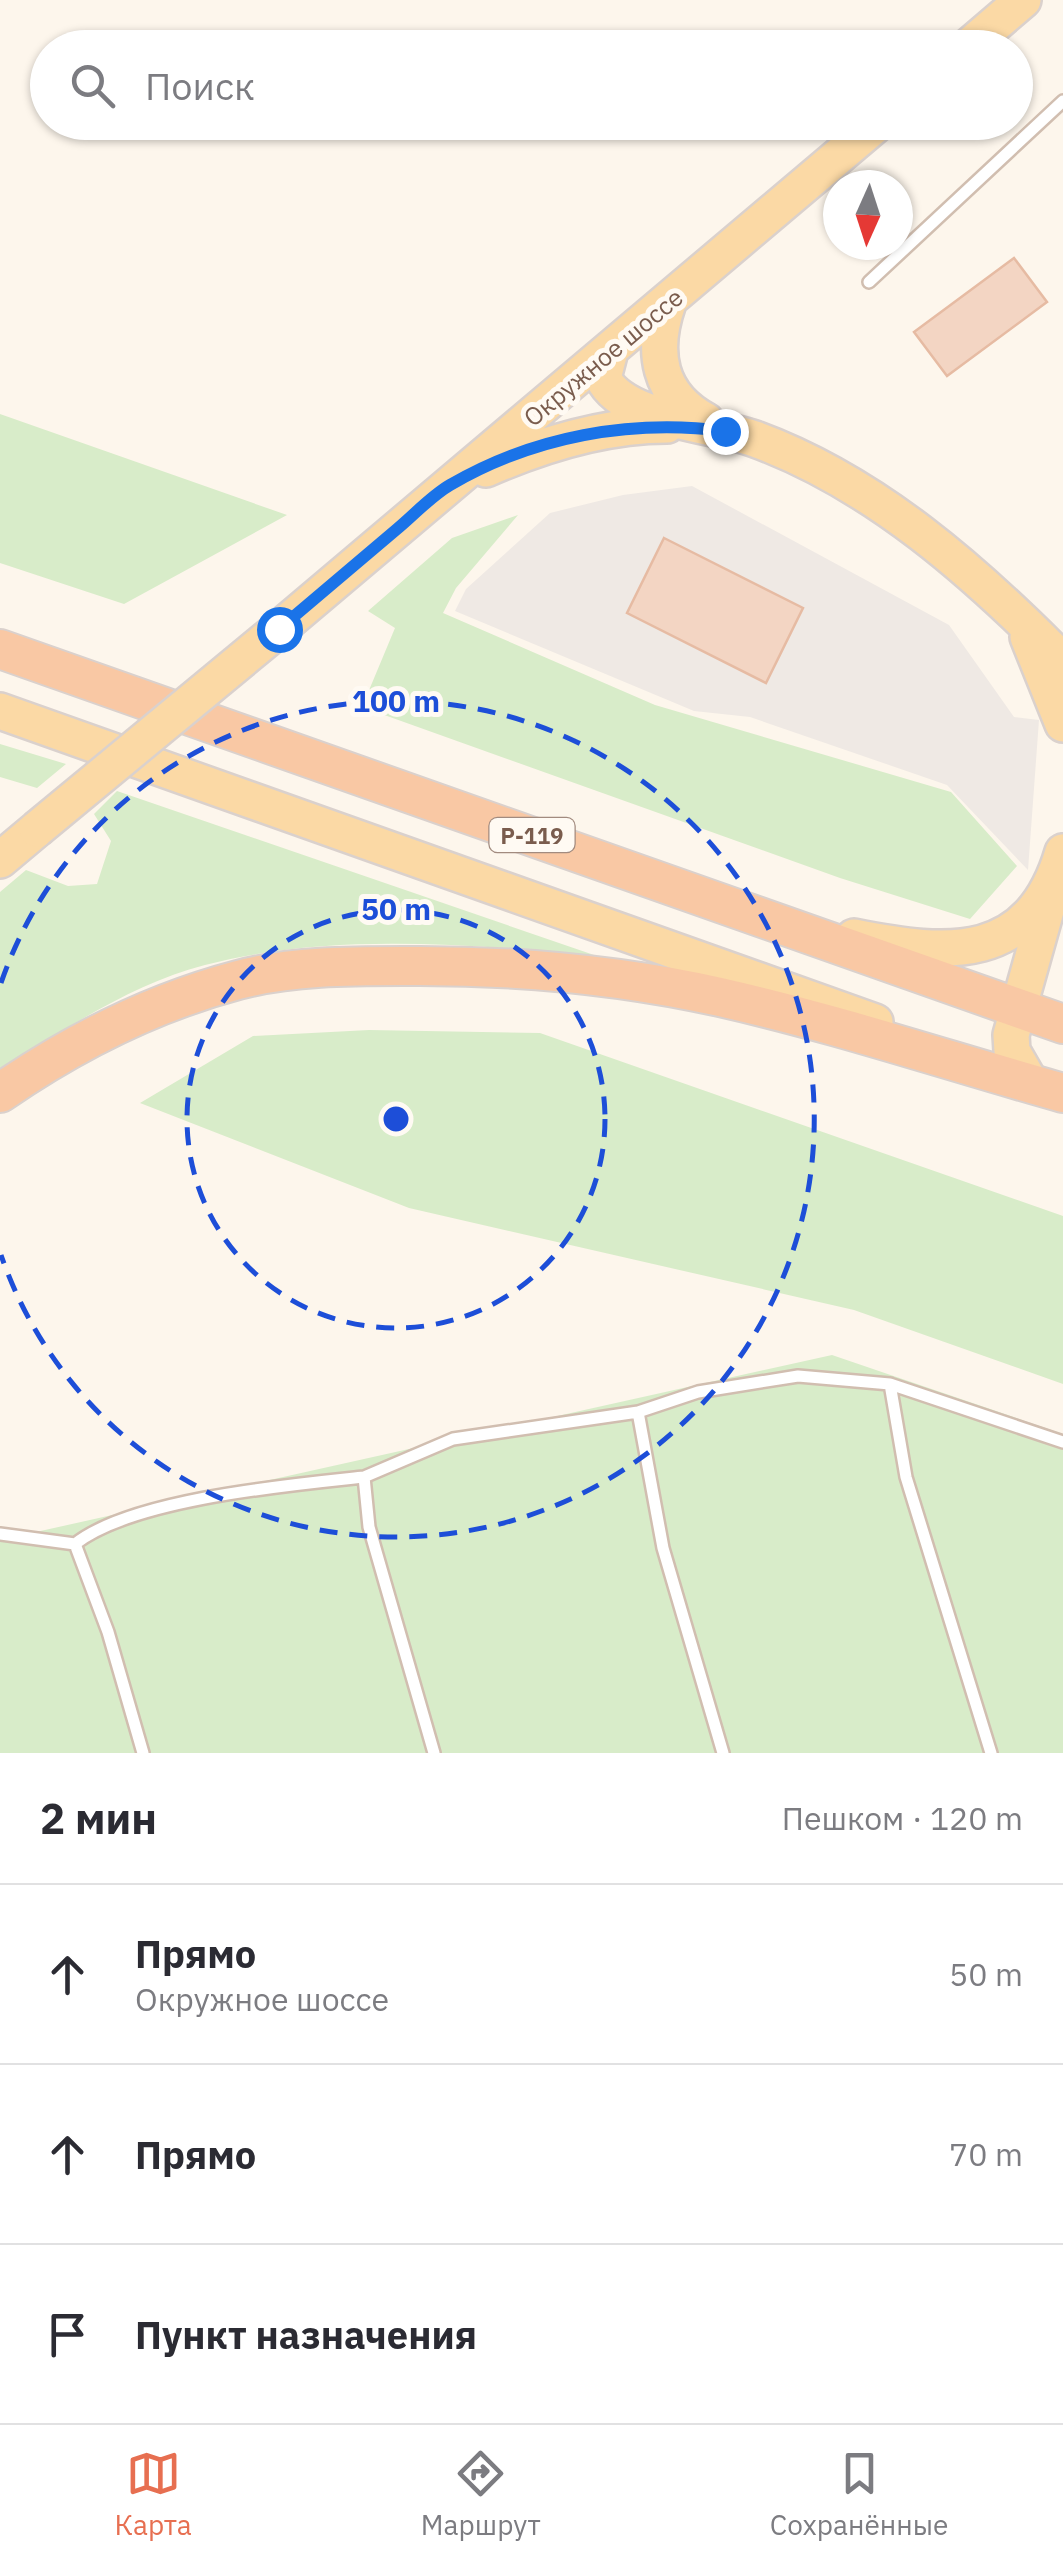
<!DOCTYPE html>
<html lang="ru">
<head>
<meta charset="utf-8">
<style>
	:root { --surface:#fff; --page:#f7f7f7; --text:#2b2b33; --muted:#7c7c81; --line:#e1e1e2; --accent:#e76f51 }
	body { margin:0; font-family:"IBM Plex Sans",sans-serif; background:var(--page); color:var(--text) }
	.compass { position:absolute; left:823px; top:170px; width:90px; height:90px; border-radius:50%; background:var(--surface); box-shadow:0 2px 8px #0004; rotate:183deg }
	.stop { position:absolute; width:30px; height:30px; margin:-22px; border:8px solid #1a73e8; border-radius:50%; background:#fff }
	.stop.end { background:#1a73e8; border-color:#fff; box-shadow:0 2px 10px #0008 }
	.list { margin:0; padding:0; list-style:none }
	h2 { display:flex; justify-content:space-between; align-items:center; height:130px; margin:0; padding:0 40px; font-size:42px }
	h2 small { font-size:32px; font-weight:400; color:var(--muted) }
	.list li { display:grid; grid-template-columns:65px 1fr auto; gap:30px; align-items:center; box-sizing:border-box; height:180px; padding:0 40px; border-top:2px solid var(--line) }
	.list b { display:block; font-size:38px; white-space:nowrap }
	.list p { margin:0; font-size:32px; white-space:nowrap; color:var(--muted) }
	.list em { font-size:32px; font-style:normal; color:var(--muted) }
	.icon { flex:none; width:55px; height:55px; fill:none; stroke:currentColor; stroke-width:2; stroke-linecap:round; stroke-linejoin:round }
	.map { position:relative; flex:none; width:1063px; height:1753px; overflow:hidden }
	.search { position:absolute; background:var(--surface); box-shadow:0 2px 8px #0004; left:30px; right:30px; top:30px; height:110px; display:flex; align-items:center; gap:25px; box-sizing:border-box; padding:0 35px; border-radius:55px; color:var(--muted); font-size:38px }
	.sheet { height:670px; background:var(--surface) }
	nav { display:flex; justify-content:space-around; align-items:center; box-sizing:border-box; height:140px; border-top:2px solid var(--line); background:var(--surface); font-size:28px; color:var(--muted) }
	nav a { display:grid; justify-items:center; gap:5px }
	nav .on { color:var(--accent) }
	.map>svg:first-child { display:block }
	.industrial { fill:#efe9e4 }
	.green { fill:#d8ecc9 }
	.building { fill:#f3d5c3; stroke:#e6bba3; stroke-width:2.5 }
	.lines { fill:none; stroke-linecap:round; stroke-linejoin:round }
	.service-casing { stroke:#d1beb0; stroke-width:16 }
	.primary-casing { stroke:#dad1cd; stroke-width:40 }
	.trunk-casing { stroke:#dad1cd; stroke-width:42 }
	.service { stroke:#fff; stroke-width:11 }
	.primary { stroke:#fbd9a5; stroke-width:35 }
	.trunk { stroke:#f9c8a4; stroke-width:38 }
	.primary-bridge-casing { stroke:#dad1cd; stroke-width:40; stroke-linecap:butt }
	.primary-bridge { stroke:#fbd9a5; stroke-width:35 }
	.route { stroke:#1a73e8; stroke-width:12 }
	.ring { fill:none; stroke:#1d4ed8; stroke-width:5; stroke-dasharray:18 12 }
	.labels { text-anchor:middle; dominant-baseline:central; stroke-width:10; stroke-linejoin:round; paint-order:stroke }
	.shield { fill:#fffaf3; stroke:#a28b7f; stroke-width:2.5 }
	.shield-label { font-size:22px; font-weight:bold; fill:#7a5c4d }
	.street-label { font-size:25px; fill:#7a5c4d; stroke:#fffaf3 }
	.centre { fill:#1d4ed8; stroke:#fffaf3; stroke-width:5 }
	.ring-label { font-size:30px; text-anchor:middle; font-weight:bold; fill:#1d4ed8; stroke:#fffaf3; stroke-width:10; stroke-linejoin:round; paint-order:stroke }
</style>
</head>
<body>
<div class="map">
<svg width="1063" height="1753" viewBox="0 0 1063 1753">
	<rect width="100%" height="100%" fill="#fdf6ec"/>
	<path class="industrial" d="M 692,486 L 949,625 L 1014,717 L 1039,720 L 1028,870 L 947,785 L 750,717 L 694,711 L 455,611 L 466,589 L 550,513 L 623,495 Z"/>
	<path class="green" d="M 0,414 L 287,515 L 124,604 L 0,563 Z
		M 518,515 L 456,588 L 443,613 L 655,705 L 951,792 L 1017,866 L 970,919 L 840,878 L 362,707 L 395,628 L 368,611 L 452,538 Z
		M 0,744 L 66,764 L 37,788 L 0,777 Z
		M 117,791 L 594,955 C 464,945 332,932 205,965 C 131,984 65,1030 0,1068 L 0,892 L 26,870 L 68,886 L 97,884 L 111,841 L 94,814 Z
		M 369,1030 L 540,1033 L 1063,1216 L 1063,1384 L 854,1310 L 409,1208 L 140,1103 L 253,1036 Z
		M 832,1355 L 1063,1434 L 1063,1753 L 0,1753 L 0,1540 Z"/>
	<path class="building" d="M 1014,258 L 1047,302 L 947,376 L 914,332 Z
		M 664,538 L 803,608 L 766,683 L 627,613 Z"/>
	<g class="lines">
		<g class="service-casing">
			<path id="service" d="M 869,282 L 1063,101
				M 890,1384 L 1063,1442
				M 638,1412 L 698,1392 L 798,1376 L 890,1384 L 906,1477 L 991,1753
				M 364,1477 L 453,1439 L 638,1412 L 663,1548 L 723,1753
				M 0,1534 L 75,1544 L 108,1632 L 143,1753
				M 75,1544 C 132,1499 289,1485 364,1477 L 369,1527 L 434,1753"/>
		</g>
		<g class="primary-casing">
			<path id="primary" d="M 967,48 L 1023,0
				M 668,303 C 651,352 658,395 706,421
				M 610,351 L 603,378 C 623,420 714,424 755,439 C 875,483 975,572 1063,661
				M 486,469 C 543,444 604,425 667,425
				M 279,629 L 879,122
				M 1028,637 L 1063,724
				M 0,711 L 875,1022
				M 0,860 L 37,829
				M 854,937 C 949,956 1030,963 1063,852
				M 1027,1077 L 1012,1051 L 1011,1035 L 1050,896"/>
		</g>
		<g class="trunk-casing">
			<path id="trunk" d="M 0,649 L 1063,1024
				M 0,1093 C 74,1042 151,1003 238,980 C 290,966 350,966 404,966 C 510,965 616,974 720,997 C 835,1023 949,1061 1063,1093"/>
		</g>
		<use href="#service" class="service"/>
		<use href="#primary" class="primary"/>
		<use href="#trunk" class="trunk"/>
		<g class="primary-bridge-casing">
			<path id="primary-bridge" d="M 37,829 L 279,629"/>
		</g>
		<use href="#primary-bridge" class="primary-bridge"/>
	</g>
	<g class="lines">
		<path class="route" d="M 279,629 C 318,596 358,562 397,529 C 414,515 431,496 450,485 C 534,436 631,419 725,431"/>
	</g>
	<g class="ring">
		<circle cx="396" cy="1119" r="209"/>
		<path d="M1 983A418 418 0 1 1 1 1255"/>
	</g>
	<g class="labels">
		<rect class="shield" x="489.5" y="818" width="85" height="34" rx="8"/>
		<g class="shield-label">
			<text x="532" y="835">Р-119</text>
		</g>
		<g class="street-label">
			<text transform="translate(603 357) rotate(-40)">Окружное шоссе</text>
		</g>
	</g>
	<circle cx="396" cy="1119" r="15" class="centre"/>
	<g class="ring-label">
		<text x="396" y="712">100 m</text>
		<text x="396" y="920">50 m</text>
	</g>
</svg>
<svg class="compass" viewBox="-18 -18 36 36"><path d="M0-13l5 13h-10z" fill="#e53935"/><path d="M0 13l5-13h-10z" fill="#7c7c81"/></svg>
<div class="stop" style="left:279px;top:629px"></div>
<div class="stop end" style="left:725px;top:431px"></div>
<div class="search"><svg class="icon" aria-label="search" viewBox="0 0 24 24"><circle cx="10" cy="10" r="6"/><path d="M15 15l6 6"/></svg>Поиск</div>
</div>
<section class="sheet">
<h2>2 мин<small>Пешком · 120 m</small></h2>
<ul class="list">
<li><svg class="icon" aria-label="ahead" viewBox="0 0 24 24"><path d="M12 20V5M6 11l6-6 6 6"/></svg><div><b>Прямо</b><p>Окружное шоссе</p></div><em>50 m</em></li>
<li><svg class="icon" aria-label="ahead" viewBox="0 0 24 24"><path d="M12 20V5M6 11l6-6 6 6"/></svg><div><b>Прямо</b></div><em>70 m</em></li>
<li><svg class="icon" aria-label="arrive" viewBox="0 0 24 24"><path d="M6 21V4h12l-3 4 3 4H6"/></svg><div><b>Пункт назначения</b></div></li>
</ul>
</section>
<nav>
<a class="on"><svg class="icon" aria-label="map" viewBox="0 0 24 24"><path d="M3 6l6-2 6 2 6-2v14l-6 2-6-2-6 2zM9 4v14M15 6v14"/></svg>Карта</a>
<a><svg class="icon" aria-label="directions" viewBox="0 0 24 24"><path d="M12 3l9 9-9 9-9-9zM9 14v-3h6M13 9l2 2-2 2"/></svg>Маршрут</a>
<a><svg class="icon" aria-label="saved" viewBox="0 0 24 24"><path d="M7 4h10v16l-5-4-5 4z"/></svg>Сохранённые</a>
</nav>
</body>
</html>
